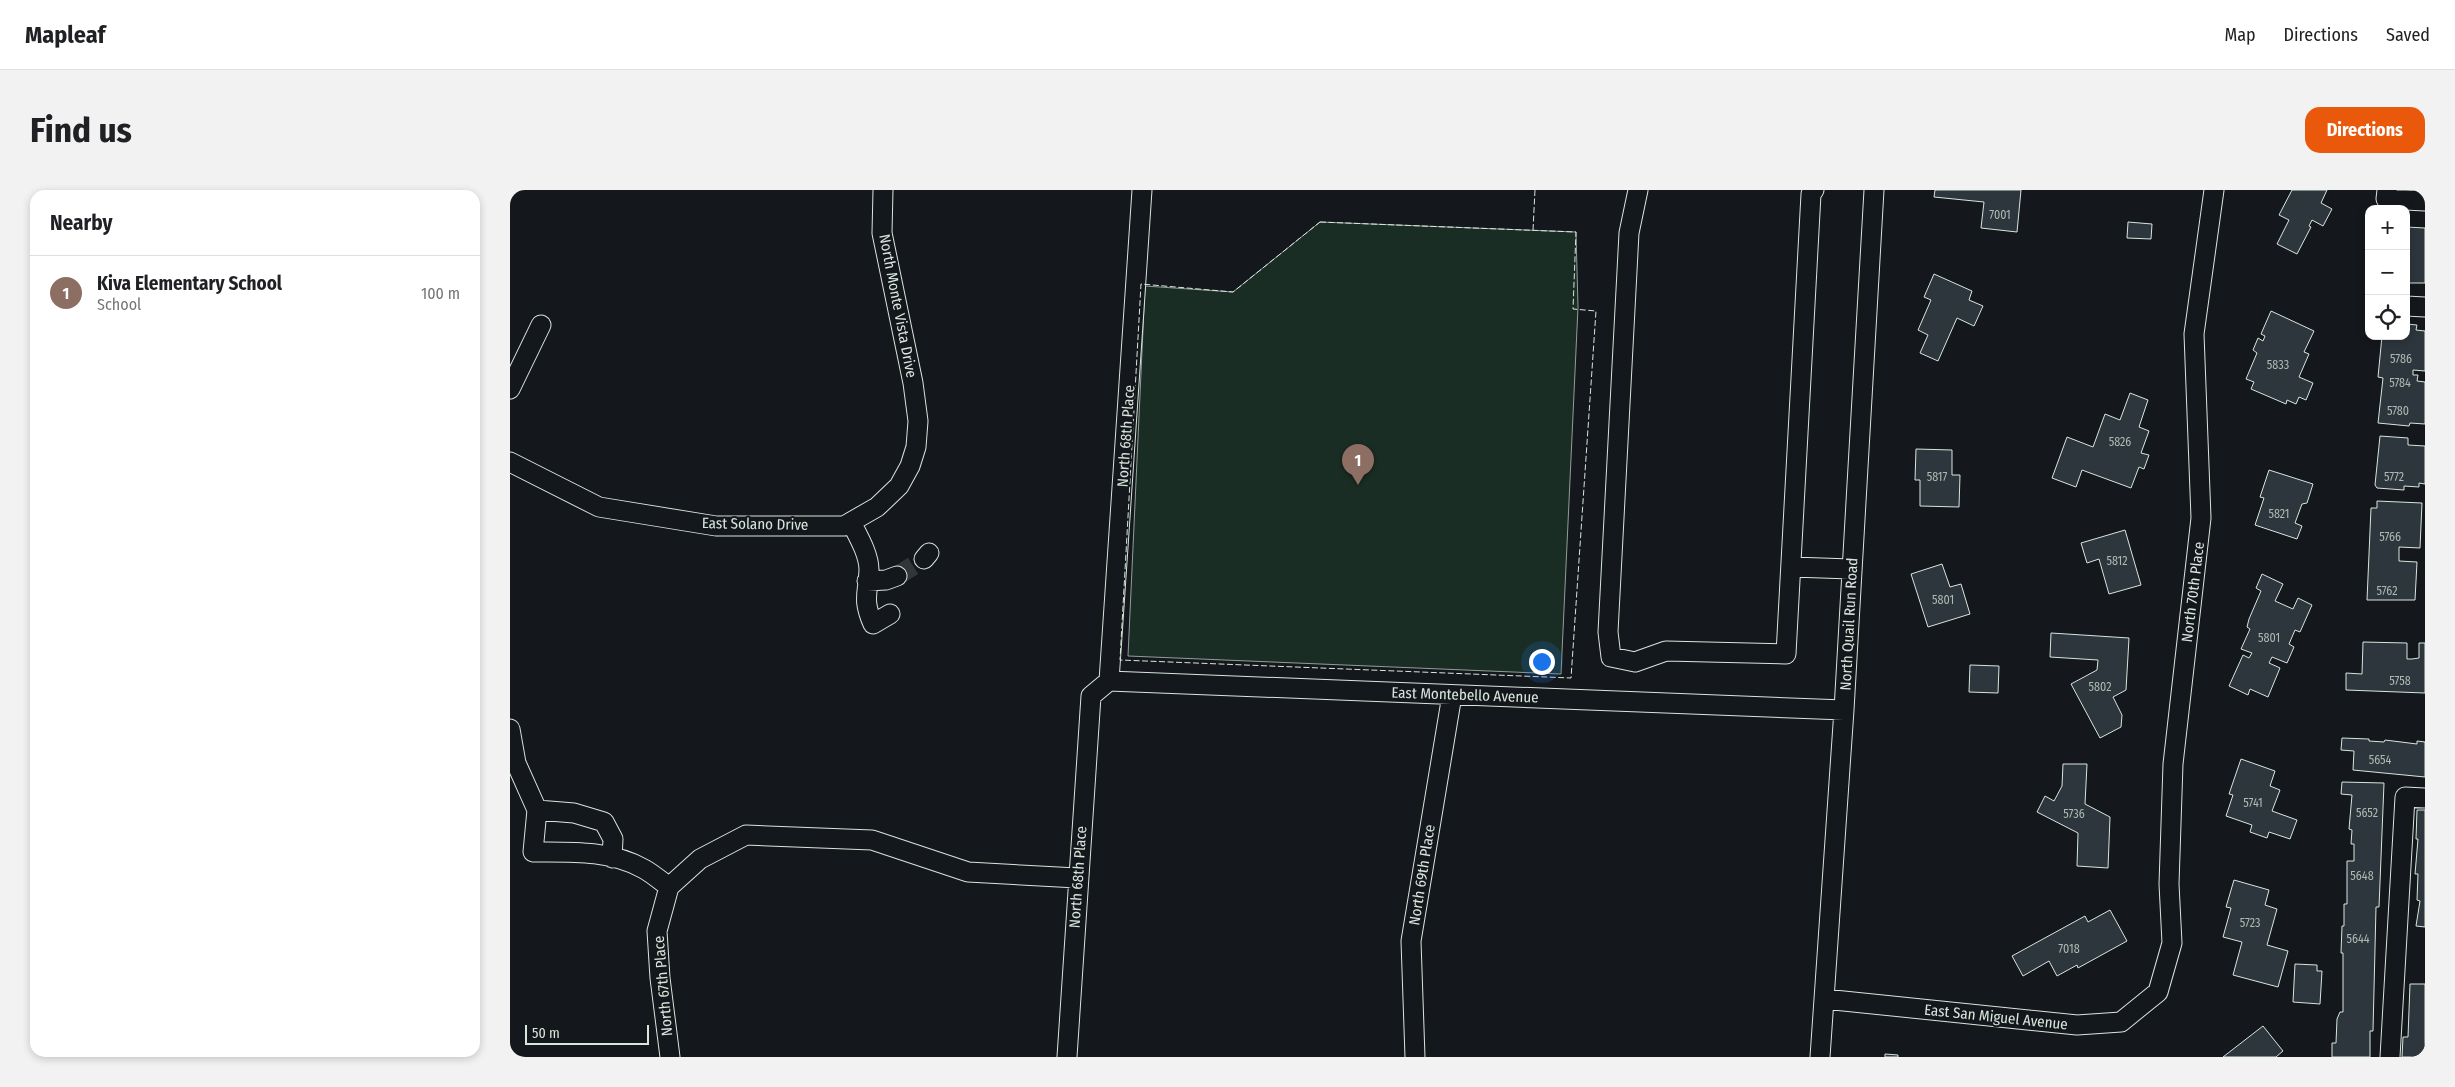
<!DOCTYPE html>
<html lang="en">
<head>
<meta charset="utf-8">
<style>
	:root { --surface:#fff; --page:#f2f2f2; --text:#202124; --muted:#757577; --line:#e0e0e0; --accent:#ea580c }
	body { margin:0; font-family:"Fira Sans Condensed",sans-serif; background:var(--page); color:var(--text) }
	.controls { position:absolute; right:15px; top:15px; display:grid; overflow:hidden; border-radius:10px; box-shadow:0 2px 8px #0003 }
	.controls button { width:45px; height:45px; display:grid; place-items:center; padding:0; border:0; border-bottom:1px solid var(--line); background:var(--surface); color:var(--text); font:25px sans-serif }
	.scale { position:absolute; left:15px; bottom:12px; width:124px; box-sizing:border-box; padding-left:5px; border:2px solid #d8e6dc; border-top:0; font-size:14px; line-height:18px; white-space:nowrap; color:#d8e6dc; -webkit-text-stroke:4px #14181c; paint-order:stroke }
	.you { position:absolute; left:1031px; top:471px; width:18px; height:18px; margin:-12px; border:4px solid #fff; border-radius:50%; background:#1a73e8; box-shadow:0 0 0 8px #1a73e833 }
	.badge { display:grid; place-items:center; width:32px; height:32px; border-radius:50%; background:var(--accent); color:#fff; font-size:16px; font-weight:700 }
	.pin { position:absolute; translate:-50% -41px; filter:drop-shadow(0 1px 2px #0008) }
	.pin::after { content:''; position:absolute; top:26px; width:18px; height:15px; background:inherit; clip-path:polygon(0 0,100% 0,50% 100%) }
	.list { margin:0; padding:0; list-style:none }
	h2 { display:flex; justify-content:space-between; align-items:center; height:65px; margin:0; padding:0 20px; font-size:21px }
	h2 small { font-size:16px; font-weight:400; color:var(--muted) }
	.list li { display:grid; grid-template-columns:32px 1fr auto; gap:15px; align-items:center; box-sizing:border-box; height:75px; padding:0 20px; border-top:1px solid var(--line) }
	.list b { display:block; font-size:19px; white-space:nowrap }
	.list p { margin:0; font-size:16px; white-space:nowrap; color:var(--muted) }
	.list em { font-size:16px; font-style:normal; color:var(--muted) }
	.icon { flex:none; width:28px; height:28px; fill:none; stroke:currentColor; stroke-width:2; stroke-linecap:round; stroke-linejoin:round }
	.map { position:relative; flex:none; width:1915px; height:867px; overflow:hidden; border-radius:15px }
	header { display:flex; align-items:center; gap:30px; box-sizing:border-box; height:70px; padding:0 25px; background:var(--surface); border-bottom:1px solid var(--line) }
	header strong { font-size:24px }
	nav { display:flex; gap:28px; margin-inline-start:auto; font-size:18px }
	.intro { display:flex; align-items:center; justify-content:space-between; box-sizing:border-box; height:120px; padding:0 30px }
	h1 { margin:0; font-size:35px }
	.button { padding:12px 22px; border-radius:15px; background:var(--accent); color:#fff; font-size:18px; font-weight:700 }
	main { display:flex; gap:30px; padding:0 30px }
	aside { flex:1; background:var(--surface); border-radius:15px; box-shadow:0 2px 8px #0003 }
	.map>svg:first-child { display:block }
	.green { fill:#1a2d24; stroke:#939e99 }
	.building { fill:#2c363c; stroke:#d8e6dc }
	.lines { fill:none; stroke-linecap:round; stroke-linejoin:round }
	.minor-tunnel { stroke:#313739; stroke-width:19; stroke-dasharray:19 9; stroke-linecap:butt }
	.minor-casing { stroke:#d8e6dc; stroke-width:21 }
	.minor { stroke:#14181c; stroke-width:19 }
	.fence { stroke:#d8e6dc; stroke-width:1; stroke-dasharray:6 2.5; stroke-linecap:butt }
	.labels { text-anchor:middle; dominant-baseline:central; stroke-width:4; stroke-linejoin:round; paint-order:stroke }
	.number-label { font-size:12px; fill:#adbab4 }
	.street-label { font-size:15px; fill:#d8e6dc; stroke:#14181c }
</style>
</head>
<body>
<header>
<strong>Mapleaf</strong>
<nav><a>Map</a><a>Directions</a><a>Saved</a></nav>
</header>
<div class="intro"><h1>Find us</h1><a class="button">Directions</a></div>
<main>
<aside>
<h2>Nearby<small></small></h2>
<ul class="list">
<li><span class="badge" style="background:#8d6e63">1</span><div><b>Kiva Elementary School</b><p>School</p></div><em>100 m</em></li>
</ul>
</aside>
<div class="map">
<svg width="1915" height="867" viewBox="0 0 1915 867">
	<rect width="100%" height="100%" fill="#14181c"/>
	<path class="green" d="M 810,32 L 1066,42 L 1068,117 L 1051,484 L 618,466 L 635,96 L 723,102 Z"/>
	<path class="building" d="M 1425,0 L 1511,0 L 1507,42 L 1471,38 L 1474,12 L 1424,7 Z
		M 1782,0 L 1817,0 L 1811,13 L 1822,19 L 1813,36 L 1802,30 L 1799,36 L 1801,37 L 1787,64 L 1767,54 L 1779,30 L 1769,25 Z
		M 1618,32 L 1642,34 L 1641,49 L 1617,48 Z
		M 1896,37 L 1915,38 L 1915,93 L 1896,93 Z
		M 1424,84 L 1462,101 L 1459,110 L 1473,116 L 1464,136 L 1447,128 L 1428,171 L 1410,163 L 1418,145 L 1408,140 L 1421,110 L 1414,107 Z
		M 1761,121 L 1804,141 L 1794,162 L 1799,164 L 1789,187 L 1803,193 L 1796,210 L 1789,207 L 1786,214 L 1777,210 L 1776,214 L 1741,199 L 1744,192 L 1736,189 L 1747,163 L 1743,160 L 1748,148 L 1753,151 L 1755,146 L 1751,144 Z
		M 1896,134 L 1907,135 L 1906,140 L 1915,141 L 1915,181 L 1903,180 L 1903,185 L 1908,185 L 1907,191 L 1915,192 L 1915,234 L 1900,233 L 1899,236 L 1868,233 L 1873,188 L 1868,187 L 1872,146 L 1896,146 Z
		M 1620,203 L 1638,210 L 1629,237 L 1639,241 L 1631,263 L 1639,265 L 1634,279 L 1629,277 L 1621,298 L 1572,280 L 1566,297 L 1542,288 L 1557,247 L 1583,257 L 1595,224 L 1610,230 Z
		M 1870,246 L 1898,248 L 1898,255 L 1915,256 L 1915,294 L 1909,293 L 1909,297 L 1894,296 L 1894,300 L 1867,298 L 1865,295 Z
		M 1406,259 L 1442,260 L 1442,285 L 1450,285 L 1449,317 L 1410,316 L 1410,290 L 1405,290 Z
		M 1759,280 L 1803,294 L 1797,313 L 1792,314 L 1785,333 L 1792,336 L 1787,349 L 1745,335 L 1754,308 L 1750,307 Z
		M 1867,311 L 1912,313 L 1910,358 L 1889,357 L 1889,371 L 1907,372 L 1905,410 L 1857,410 L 1861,318 L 1867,318 Z
		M 1615,340 L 1631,395 L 1599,404 L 1589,369 L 1577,373 L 1571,353 Z
		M 1432,374 L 1440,397 L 1451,394 L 1460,424 L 1418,437 L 1401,384 Z
		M 1752,384 L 1773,394 L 1765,411 L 1783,419 L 1788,408 L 1802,415 L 1790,442 L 1785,440 L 1779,454 L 1784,457 L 1777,473 L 1762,467 L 1759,473 L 1770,478 L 1758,507 L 1740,499 L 1738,505 L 1719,496 L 1733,465 L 1739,468 L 1742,463 L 1731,459 L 1740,439 L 1737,437 L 1739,429 L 1751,401 L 1746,398 Z
		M 1541,443 L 1619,448 L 1616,500 L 1603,507 L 1612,525 L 1611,537 L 1590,548 L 1561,494 L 1587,480 L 1588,470 L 1540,467 Z
		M 1853,452 L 1897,453 L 1897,469 L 1902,469 L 1909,468 L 1909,453 L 1915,453 L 1915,503 L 1836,500 L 1836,483 L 1852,484 Z
		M 1460,475 L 1489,476 L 1488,503 L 1459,502 Z
		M 1832,548 L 1859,549 L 1859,551 L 1874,552 L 1875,550 L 1907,554 L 1907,551 L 1915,552 L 1915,587 L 1843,580 L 1844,561 L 1831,560 Z
		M 1731,569 L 1765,581 L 1760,596 L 1770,600 L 1762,621 L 1787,630 L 1780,649 L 1759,642 L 1757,648 L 1740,642 L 1742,635 L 1716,626 L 1723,605 L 1719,604 Z
		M 1553,574 L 1577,574 L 1575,614 L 1600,627 L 1598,678 L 1567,676 L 1568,643 L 1527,622 L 1535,606 L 1544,611 L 1552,596 Z
		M 1832,592 L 1874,593 L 1869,717 L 1866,717 L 1863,841 L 1860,841 L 1860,867 L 1822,867 L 1822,853 L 1826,853 L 1827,829 L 1830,822 L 1833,822 L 1833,763 L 1831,763 L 1832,736 L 1834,736 L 1834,714 L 1837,714 L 1837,671 L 1844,671 L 1844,654 L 1841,654 L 1842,640 L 1839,639 L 1842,605 L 1831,604 Z
		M 1907,620 L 1915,620 L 1915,737 L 1906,736 L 1910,711 L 1907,710 L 1908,684 L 1905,684 L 1908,649 L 1906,649 Z
		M 1724,690 L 1759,700 L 1755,715 L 1767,719 L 1757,755 L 1778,761 L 1768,797 L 1723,785 L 1732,752 L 1713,747 L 1721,718 L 1716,717 Z
		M 1600,720 L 1617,751 L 1568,778 L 1567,775 L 1547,786 L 1539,771 L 1513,786 L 1502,766 L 1575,726 L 1578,732 Z
		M 1785,774 L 1807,775 L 1807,781 L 1812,781 L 1810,814 L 1783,812 Z
		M 1900,794 L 1915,794 L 1915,867 L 1892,867 L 1893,847 L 1898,847 Z
		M 1753,836 L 1773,861 L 1766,867 L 1713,867 Z
		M 1375,864 L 1388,865 L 1388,867 L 1375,867 Z"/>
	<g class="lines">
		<path class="minor-tunnel" d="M 387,386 L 414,369"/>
		<g class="minor-casing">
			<path id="minor" d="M 1128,0 L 1119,43 L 1098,442 L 1101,467 L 1125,472 L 1156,461 L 1276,464 L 1301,4 L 1304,0
				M 1877,0 L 1876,9 L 1915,11
				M 1896,116 L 1915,117
				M 0,199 L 31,135
				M 0,272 L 89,317 L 206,336 L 334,336 L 367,317 L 389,296 L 400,276 L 406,257 L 408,231 L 403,193 L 372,43 L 373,0
				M 341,332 C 348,346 359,364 359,380 C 358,404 352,409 363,434 L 380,424
				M 414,369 L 419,363
				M 1282,377 L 1341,379
				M 357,391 L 376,390 L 387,386
				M 599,491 L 632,0
				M 0,539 L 6,573 L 27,620 L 23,662 C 60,662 101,660 134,679 C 143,684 151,691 159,697
				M 27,620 L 64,623 L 94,632 L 103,649 L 102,668
				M 159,697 L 190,669 L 236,645 L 362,650 L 458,682 L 567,688
				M 159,697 L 147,741 L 150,788 L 160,867
				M 1314,809 L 1567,835 L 1611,832 L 1648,802 L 1662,753 L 1659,694 L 1663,574 L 1691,328 L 1684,144 L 1704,0
				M 557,867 L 581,506 L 599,491 L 1334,520
				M 905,867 L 901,751 L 942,505
				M 1310,867 L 1334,520 L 1364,0
				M 1880,867 L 1895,607 L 1915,608"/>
		</g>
		<use href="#minor" class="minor"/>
		<path class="fence" d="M 810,32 L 1066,42 L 1063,119 L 1086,121 L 1061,488 L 610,470 L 631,94 L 723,102 Z
			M 1023,40 L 1025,0"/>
	</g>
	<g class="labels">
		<g class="number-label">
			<text x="1490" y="25">7001</text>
			<text x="1891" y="169">5786</text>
			<text x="1768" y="175">5833</text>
			<text x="1890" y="193">5784</text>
			<text x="1888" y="221">5780</text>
			<text x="1610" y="252">5826</text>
			<text x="1427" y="287">5817</text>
			<text x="1884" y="287">5772</text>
			<text x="1769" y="324">5821</text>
			<text x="1880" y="347">5766</text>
			<text x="1607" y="371">5812</text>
			<text x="1877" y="401">5762</text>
			<text x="1433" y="410">5801</text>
			<text x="1759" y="448">5801</text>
			<text x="1890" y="491">5758</text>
			<text x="1590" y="497">5802</text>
			<text x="1870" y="570">5654</text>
			<text x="1743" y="613">5741</text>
			<text x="1857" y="623">5652</text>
			<text x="1564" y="624">5736</text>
			<text x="1852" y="686">5648</text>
			<text x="1740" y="733">5723</text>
			<text x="1848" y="749">5644</text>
			<text x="1559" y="759">7018</text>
		</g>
		<g class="street-label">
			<text transform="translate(388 116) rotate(79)">North Monte Vista Drive</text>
			<text transform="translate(616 246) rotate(-86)">North 68th Place</text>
			<text transform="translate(245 334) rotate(1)">East Solano Drive</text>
			<text transform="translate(1683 402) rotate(-83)">North 70th Place</text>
			<text transform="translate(1339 434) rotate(-87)">North Quail Run Road</text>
			<text transform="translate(955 505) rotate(2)">East Montebello Avenue</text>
			<text transform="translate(912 685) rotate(-81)">North 69th Place</text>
			<text transform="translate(568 687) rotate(-86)">North 68th Place</text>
			<text transform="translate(153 796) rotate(-95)">North 67th Place</text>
			<text transform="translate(1486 827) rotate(6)">East San Miguel Avenue</text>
		</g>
	</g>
</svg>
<div class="controls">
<button>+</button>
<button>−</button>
<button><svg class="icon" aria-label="locate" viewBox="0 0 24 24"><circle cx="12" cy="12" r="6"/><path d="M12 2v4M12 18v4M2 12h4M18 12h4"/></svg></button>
</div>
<div class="scale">50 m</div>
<div class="you"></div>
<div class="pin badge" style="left:848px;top:295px;background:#8d6e63">1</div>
</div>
</main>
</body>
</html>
